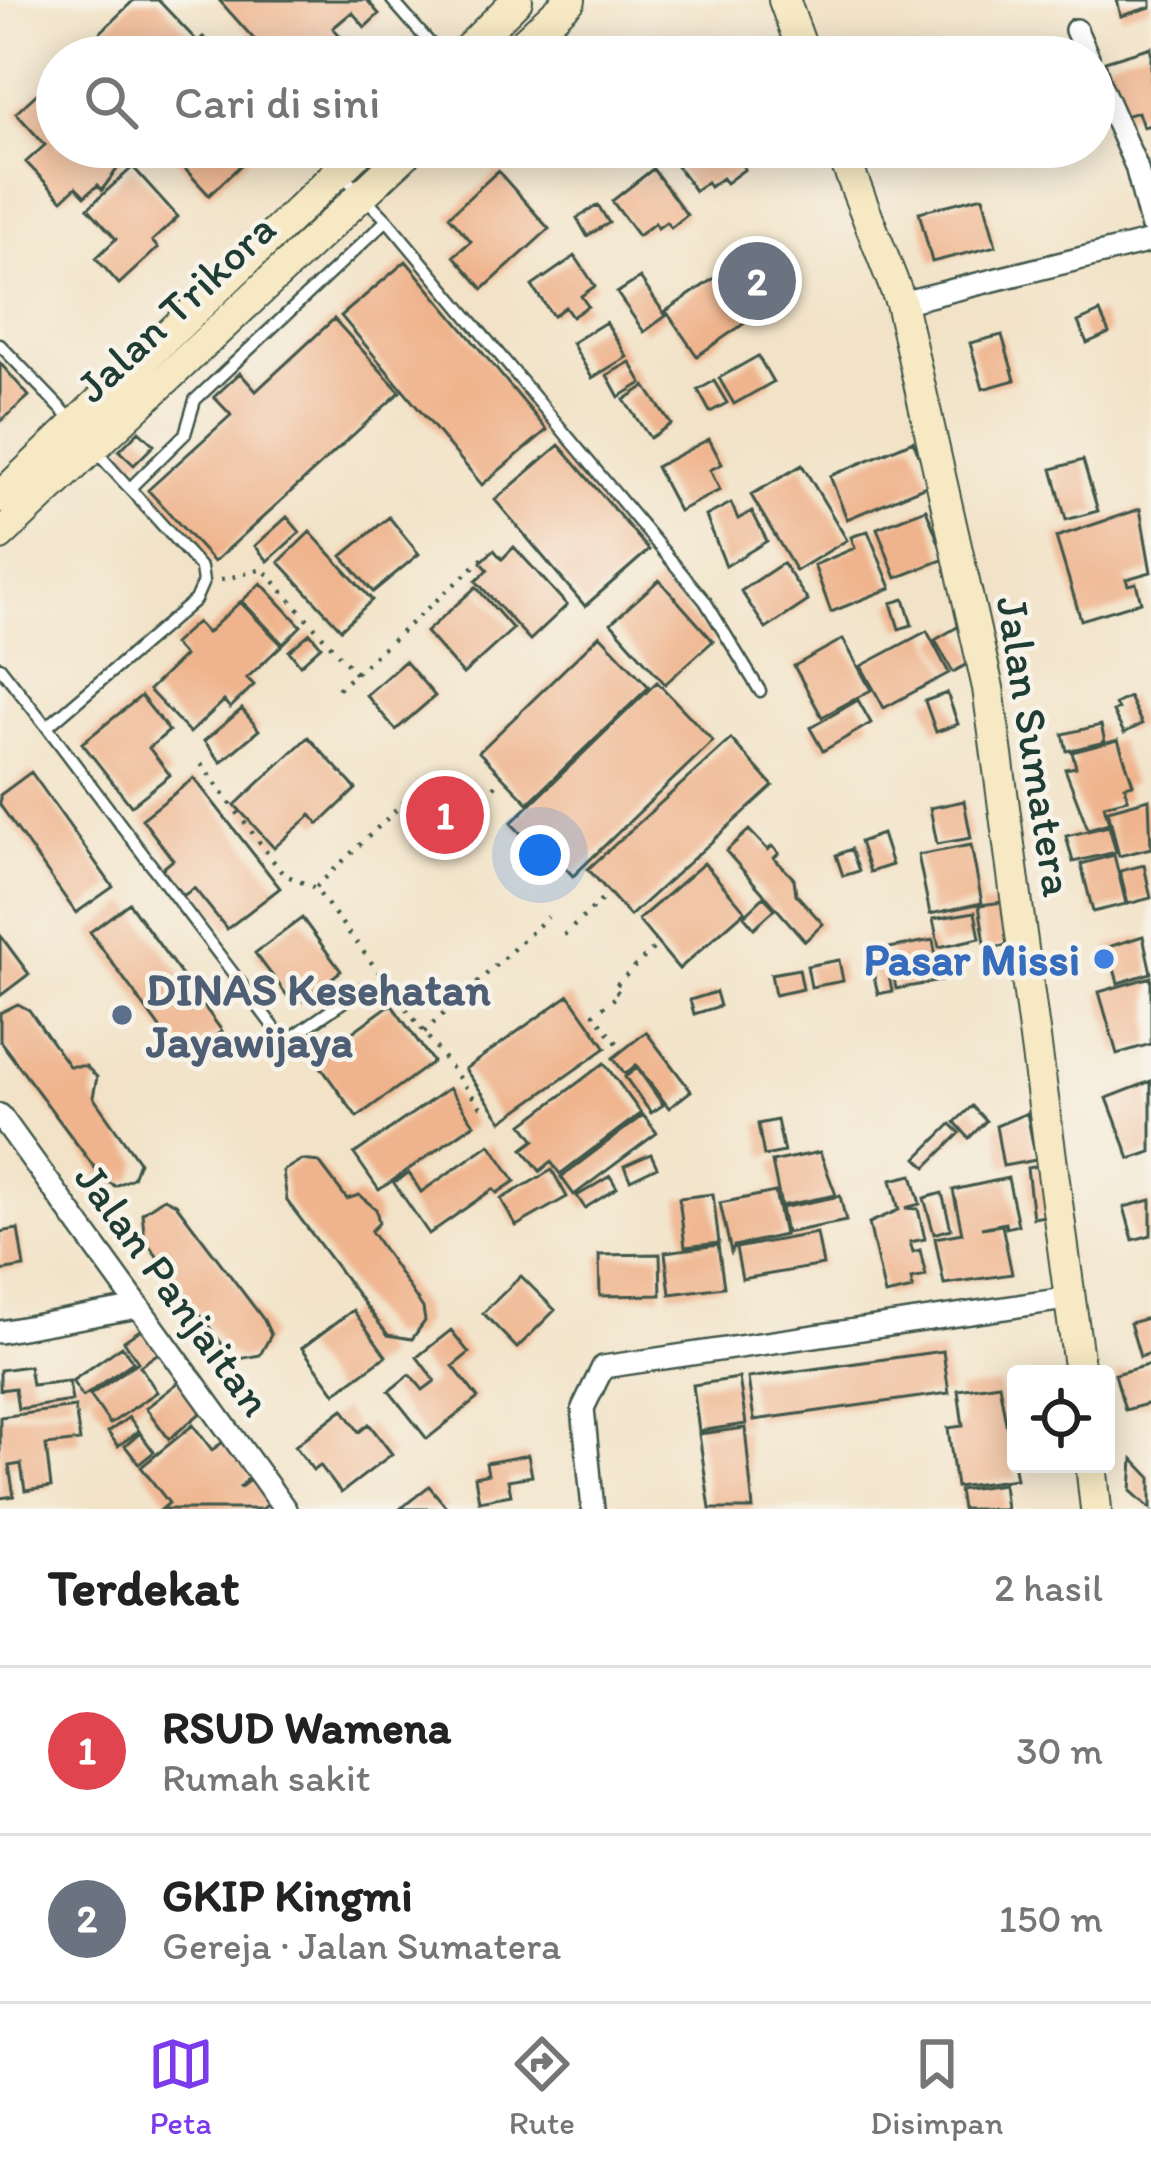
<!DOCTYPE html>
<html lang="id">
<head>
<meta charset="utf-8">
<style>
	:root { --surface:#fff; --page:#f2f2f2; --text:#222; --muted:#767676; --line:#e0e0e0; --accent:#7c3aed }
	body { margin:0; font-family:Itim,sans-serif; background:var(--page); color:var(--text) }
	.controls { position:absolute; right:36px; bottom:36px; display:grid; overflow:hidden; border-radius:12px; box-shadow:0 6px 30px #0003 }
	.controls button { width:108px; height:108px; display:grid; place-items:center; padding:0; border:0; border-bottom:3px solid var(--line); background:var(--surface); color:var(--text); font:60px sans-serif }
	.you { position:absolute; left:540px; top:855px; width:42px; height:42px; margin:-30px; border:9px solid #fff; border-radius:50%; background:#1a73e8; box-shadow:0 0 0 18px #1a73e833 }
	.badge { display:grid; place-items:center; width:78px; height:78px; border-radius:50%; background:var(--accent); color:#fff; font-size:39px; font-weight:700 }
	.pin { position:absolute; translate:-50% -50%; border:6px solid #fff; box-shadow:0 3px 12px #0006 }
	.list { margin:0; padding:0; list-style:none }
	h2 { display:flex; justify-content:space-between; align-items:center; height:156px; margin:0; padding:0 48px; font-size:51px }
	h2 small { font-size:39px; font-weight:400; color:var(--muted) }
	.list li { display:grid; grid-template-columns:78px 1fr auto; gap:36px; align-items:center; box-sizing:border-box; height:168px; padding:0 48px; border-top:3px solid var(--line) }
	.list b { display:block; font-size:45px; white-space:nowrap }
	.list p { margin:0; font-size:39px; white-space:nowrap; color:var(--muted) }
	.list em { font-size:39px; font-style:normal; color:var(--muted) }
	.icon { flex:none; width:66px; height:66px; fill:none; stroke:currentColor; stroke-width:2; stroke-linecap:round; stroke-linejoin:round }
	.map { position:relative; flex:none; width:1151px; height:1509px; overflow:hidden }
	.search { position:absolute; background:var(--surface); box-shadow:0 6px 30px #0003; left:36px; right:36px; top:36px; height:132px; display:flex; align-items:center; gap:30px; box-sizing:border-box; padding:0 42px; border-radius:66px; color:var(--muted); font-size:45px }
	.sheet { height:492px; background:var(--surface) }
	nav { display:flex; justify-content:space-around; align-items:center; box-sizing:border-box; height:168px; border-top:3px solid var(--line); background:var(--surface); font-size:33px; color:var(--muted) }
	nav a { display:grid; justify-items:center; gap:6px }
	nav .on { color:var(--accent) }
	.map>svg:first-child { display:block }
	.building { fill:#efb48d }
	.lines { fill:none; stroke-linecap:round; stroke-linejoin:round }
	.service-casing { stroke:#3f564a; stroke-width:15 }
	.minor-casing { stroke:#3f564a; stroke-width:26 }
	.secondary-casing { stroke:#3f564a; stroke-width:34 }
	.path { stroke:#3f564a; stroke-width:4.5; stroke-dasharray:3 9; stroke-linecap:butt }
	.service { stroke:#fff; stroke-width:10 }
	.minor { stroke:#fff; stroke-width:21 }
	.secondary { stroke:#f7e9c3; stroke-width:30 }
	.shop-dot { fill:#3f7fe0; stroke:#f7f3e8; stroke-width:4.5 }
	.service-dot { fill:#5c6f8a; stroke:#f7f3e8; stroke-width:4.5 }
	.labels { text-anchor:middle; dominant-baseline:central; stroke-width:9; stroke-linejoin:round; paint-order:stroke }
	.street-label { font-size:45px; fill:#1f3d34; stroke:#f7f3e8 }
	.shop-label { font-size:45px; font-weight:bold; fill:#366cbe; stroke:#f7f3e8; text-anchor:end }
	.service-label { font-size:45px; font-weight:bold; fill:#4e5e75; stroke:#f7f3e8; text-anchor:start }
</style>
</head>
<body>
<div class="map">
<svg width="1151" height="1509" viewBox="0 0 1151 1509">
	<rect width="100%" height="100%" fill="#f7f3e8"/>
	<filter id="ink" filterUnits="userSpaceOnUse"><feTurbulence type="fractalNoise" baseFrequency=".00833" numOctaves="2"/><feDisplacementMap in="SourceGraphic" scale="24" xChannelSelector="R" yChannelSelector="G"/><feConvolveMatrix kernelMatrix="1 2 1 2 8 2 1 2 1" color-interpolation-filters="sRGB"/></filter>
	<filter id="wash" filterUnits="userSpaceOnUse"><feTurbulence type="fractalNoise" baseFrequency=".004" numOctaves="4" result="noise"/><feDisplacementMap in="SourceGraphic" scale="48" xChannelSelector="R" yChannelSelector="G"/><feGaussianBlur stdDeviation="2.7" result="paint"/><feColorMatrix in="noise" values="0 0 0 0 0 0 0 0 0 0 0 0 0 0 0 0 0 1.4 0 .05"/><feComposite in="paint" operator="in"/></filter>
	<g filter="url(#wash)">
		<rect width="100%" height="100%" fill="#f2e3c8"/>
		<g id="blocks">
			<path class="building" d="M 134,0 L 158,0 L 196,40 L 178,57 L 75,57 Z
				M 219,0 L 367,0 L 379,14 L 365,27 L 352,12 L 333,28 L 346,42 L 329,57 L 313,46 L 301,57 L 270,57 Z
				M 1117,0 L 1151,0 L 1151,7 L 1121,16 Z
				M 203,37 L 220,57 L 183,57 Z
				M 1151,47 L 1151,125 L 1143,127 L 1138,112 L 1121,117 L 1105,61 Z
				M 55,77 L 57,147 L 119,147 L 114,152 L 123,161 L 102,190 L 98,185 L 85,196 L 76,187 L 62,200 L 26,162 L 45,145 L 16,113 Z
				M 165,147 L 207,151 L 260,147 L 209,195 Z
				M 671,147 L 728,147 L 745,169 L 726,183 L 722,178 L 710,187 L 707,182 L 695,191 L 666,151 Z
				M 133,167 L 178,217 L 152,241 L 158,248 L 119,284 L 96,258 L 116,239 L 88,208 Z
				M 653,169 L 687,215 L 671,228 L 666,222 L 658,228 L 655,223 L 638,236 L 612,201 Z
				M 498,171 L 549,229 L 483,289 L 454,256 L 471,241 L 449,216 Z
				M 983,196 L 996,246 L 932,262 L 919,212 Z
				M 598,205 L 609,223 L 587,236 L 577,218 Z
				M 751,253 L 781,298 L 697,356 L 666,311 Z
				M 575,256 L 595,286 L 581,296 L 588,306 L 572,317 L 565,307 L 553,316 L 532,286 Z
				M 406,261 L 547,430 L 482,485 L 341,316 Z
				M 640,278 L 666,316 L 644,332 L 617,293 Z
				M 1100,312 L 1109,333 L 1087,343 L 1078,322 Z
				M 334,319 L 400,392 L 214,562 L 148,490 L 231,415 L 214,397 L 240,373 L 256,391 Z
				M 606,322 L 627,357 L 592,378 L 572,343 Z
				M 1002,335 L 1015,380 L 983,389 L 970,343 Z
				M 758,356 L 773,382 L 734,404 L 719,378 Z
				M 630,362 L 642,383 L 619,397 L 607,375 Z
				M 0,363 L 29,396 L 0,422 Z
				M 714,381 L 727,403 L 710,412 L 698,390 Z
				M 645,386 L 671,424 L 650,438 L 624,400 Z
				M 139,431 L 154,445 L 134,465 L 119,451 Z
				M 709,439 L 722,464 L 710,470 L 720,490 L 679,511 L 656,467 Z
				M 913,441 L 931,484 L 847,519 L 830,476 Z
				M 559,445 L 649,550 L 585,606 L 495,500 Z
				M 1083,460 L 1098,511 L 1066,520 L 1052,469 Z
				M 802,465 L 847,540 L 796,571 L 751,495 Z
				M 731,503 L 738,519 L 752,511 L 767,541 L 726,566 L 706,516 Z
				M 926,509 L 945,559 L 896,578 L 877,528 Z
				M 1140,509 L 1151,572 L 1126,579 L 1128,585 L 1136,583 L 1141,602 L 1081,620 L 1056,537 Z
				M 287,517 L 300,532 L 268,561 L 255,546 Z
				M 389,517 L 419,554 L 373,592 L 342,556 Z
				M 868,531 L 891,588 L 831,612 L 814,565 L 855,548 L 851,537 Z
				M 310,532 L 372,600 L 341,629 L 279,562 Z
				M 514,547 L 567,605 L 530,640 L 476,581 L 488,570 L 481,562 L 494,550 L 502,559 Z
				M 783,563 L 808,601 L 766,629 L 741,591 Z
				M 659,580 L 713,641 L 665,684 L 611,623 Z
				M 261,583 L 301,626 L 283,644 L 242,601 Z
				M 476,587 L 513,629 L 463,674 L 426,632 Z
				M 904,599 L 912,625 L 899,629 L 891,603 Z
				M 240,602 L 282,645 L 247,678 L 254,685 L 230,708 L 224,701 L 190,733 L 149,690 L 184,656 L 173,644 L 197,622 L 207,633 Z
				M 959,626 L 977,659 L 953,672 L 935,640 Z
				M 927,631 L 949,673 L 884,708 L 861,666 Z
				M 310,633 L 321,646 L 300,665 L 289,651 Z
				M 600,635 L 649,687 L 528,803 L 479,752 Z
				M 843,639 L 871,690 L 822,717 L 794,666 Z
				M 405,661 L 435,696 L 396,730 L 366,695 Z
				M 657,682 L 713,741 L 573,876 L 557,859 L 551,865 L 546,859 L 528,876 L 517,865 L 535,848 L 511,823 Z
				M 947,693 L 958,724 L 936,732 L 925,701 Z
				M 141,696 L 169,731 L 149,748 L 170,775 L 131,806 L 82,743 Z
				M 1129,697 L 1142,724 L 1124,733 L 1113,712 L 1118,709 L 1115,704 Z
				M 858,700 L 871,723 L 823,751 L 810,728 Z
				M 242,709 L 259,730 L 221,762 L 204,741 Z
				M 1101,725 L 1105,742 L 1067,751 L 1063,734 Z
				M 308,737 L 356,789 L 319,824 L 311,815 L 274,848 L 235,805 Z
				M 731,739 L 773,786 L 630,916 L 588,869 Z
				M 1118,740 L 1133,784 L 1125,786 L 1128,799 L 1104,805 L 1109,823 L 1088,829 L 1065,769 L 1076,767 L 1072,752 Z
				M 31,772 L 113,887 L 76,913 L 0,805 L 0,795 Z
				M 194,778 L 280,888 L 227,929 L 194,888 L 183,896 L 162,869 L 173,860 L 142,819 Z
				M 1149,799 L 1151,848 L 1119,856 L 1108,810 Z
				M 964,801 L 971,838 L 937,844 L 930,808 Z
				M 1109,826 L 1116,852 L 1073,862 L 1066,836 Z
				M 749,830 L 768,850 L 772,846 L 779,853 L 774,858 L 794,879 L 796,894 L 823,924 L 805,941 L 726,851 Z
				M 882,834 L 892,865 L 870,872 L 860,842 Z
				M 971,845 L 982,903 L 930,914 L 918,855 Z
				M 851,849 L 859,871 L 843,876 L 836,855 Z
				M 1114,855 L 1126,904 L 1093,912 L 1081,864 Z
				M 704,863 L 745,911 L 679,969 L 638,920 Z
				M 1144,865 L 1151,898 L 1128,904 L 1120,871 Z
				M 764,897 L 775,909 L 754,928 L 744,916 Z
				M 1004,902 L 1011,945 L 986,949 L 979,905 Z
				M 129,903 L 222,1031 L 183,1060 L 90,932 Z
				M 975,912 L 980,938 L 939,947 L 933,919 Z
				M 302,918 L 341,971 L 295,1006 L 255,953 Z
				M 0,935 L 29,974 L 0,996 Z
				M 1143,936 L 1151,973 L 1118,983 L 1108,947 Z
				M 933,940 L 940,981 L 896,989 L 889,948 Z
				M 885,955 L 892,991 L 878,994 L 870,958 Z
				M 839,960 L 843,981 L 811,987 L 807,966 Z
				M 799,969 L 803,989 L 775,995 L 771,974 Z
				M 1151,977 L 1151,1044 L 1117,1054 L 1099,992 Z
				M 716,992 L 720,1006 L 694,1014 L 690,1000 Z
				M 569,995 L 606,1048 L 502,1121 L 465,1069 Z
				M 18,1004 L 29,1010 L 69,1066 L 86,1066 L 97,1077 L 93,1097 L 139,1162 L 133,1178 L 115,1186 L 103,1179 L 0,1041 L 0,1013 Z
				M 391,1004 L 433,1062 L 357,1117 L 315,1059 Z
				M 646,1032 L 691,1091 L 669,1108 L 636,1065 L 625,1074 L 613,1058 Z
				M 604,1063 L 641,1113 L 560,1174 L 551,1162 L 540,1171 L 523,1149 L 535,1140 L 523,1124 Z
				M 637,1068 L 663,1105 L 651,1113 L 625,1077 Z
				M 1151,1081 L 1151,1152 L 1130,1159 L 1107,1098 Z
				M 449,1088 L 474,1124 L 379,1190 L 354,1154 Z
				M 972,1106 L 986,1121 L 969,1138 L 955,1122 Z
				M 1027,1113 L 1036,1160 L 1003,1166 L 996,1126 Z
				M 643,1115 L 657,1133 L 574,1195 L 561,1177 Z
				M 777,1120 L 784,1152 L 764,1156 L 758,1124 Z
				M 951,1124 L 960,1133 L 926,1167 L 917,1158 Z
				M 490,1144 L 515,1181 L 497,1193 L 493,1189 L 429,1234 L 394,1183 L 409,1173 L 421,1192 Z
				M 820,1152 L 836,1195 L 781,1206 L 772,1162 Z
				M 651,1154 L 657,1167 L 630,1180 L 624,1166 Z
				M 301,1160 L 319,1162 L 347,1199 L 359,1195 L 376,1209 L 379,1223 L 371,1231 L 423,1308 L 425,1321 L 412,1339 L 388,1335 L 287,1201 L 283,1171 Z
				M 1044,1165 L 1051,1215 L 1033,1218 L 1027,1168 Z
				M 552,1170 L 567,1197 L 516,1226 L 501,1199 Z
				M 912,1175 L 920,1204 L 905,1208 L 918,1209 L 925,1239 L 910,1242 L 913,1252 L 920,1250 L 926,1276 L 911,1279 L 913,1289 L 885,1295 L 869,1223 L 899,1210 L 891,1180 Z
				M 610,1176 L 617,1188 L 585,1208 L 577,1196 Z
				M 1008,1178 L 1018,1225 L 1006,1228 L 1005,1223 L 981,1228 L 1002,1225 L 1012,1274 L 944,1284 L 935,1238 L 962,1233 L 953,1190 Z
				M 775,1192 L 784,1235 L 734,1246 L 731,1252 L 720,1203 Z
				M 942,1193 L 951,1229 L 934,1234 L 924,1198 Z
				M 713,1194 L 719,1243 L 685,1247 L 679,1198 Z
				M 840,1196 L 846,1221 L 786,1233 L 781,1208 Z
				M 164,1198 L 176,1204 L 264,1320 L 271,1335 L 260,1355 L 239,1359 L 227,1351 L 145,1240 L 142,1213 Z
				M 1151,1200 L 1151,1235 L 1133,1240 L 1124,1207 Z
				M 18,1229 L 24,1267 L 0,1271 L 0,1232 Z
				M 817,1233 L 823,1265 L 742,1279 L 736,1248 Z
				M 718,1245 L 724,1287 L 670,1294 L 665,1252 Z
				M 660,1254 L 661,1295 L 600,1296 L 599,1255 Z
				M 521,1276 L 555,1310 L 517,1348 L 483,1313 Z
				M 353,1310 L 386,1356 L 335,1393 L 302,1348 Z
				M 1151,1317 L 1151,1353 L 1140,1357 L 1130,1323 Z
				M 143,1328 L 160,1352 L 140,1366 L 157,1392 L 110,1424 L 90,1395 L 138,1362 L 124,1341 Z
				M 451,1330 L 469,1353 L 453,1366 L 478,1398 L 427,1439 L 389,1391 L 410,1374 L 423,1390 L 435,1381 L 417,1357 Z
				M 122,1346 L 133,1362 L 83,1397 L 72,1381 Z
				M 943,1351 L 949,1393 L 754,1420 L 748,1378 Z
				M 1151,1364 L 1151,1403 L 1125,1410 L 1115,1374 Z
				M 29,1366 L 32,1385 L 69,1381 L 72,1401 L 18,1409 L 15,1388 L 0,1390 L 0,1370 Z
				M 739,1378 L 746,1424 L 699,1431 L 693,1385 Z
				M 180,1381 L 203,1411 L 169,1439 L 146,1408 Z
				M 999,1384 L 1016,1479 L 956,1487 L 948,1428 L 963,1426 L 958,1390 Z
				M 75,1407 L 80,1441 L 46,1445 L 51,1487 L 25,1491 L 21,1464 L 9,1466 L 14,1496 L 0,1498 L 0,1417 Z
				M 343,1409 L 359,1432 L 369,1424 L 392,1454 L 341,1493 L 320,1465 L 313,1470 L 295,1446 Z
				M 129,1417 L 139,1431 L 118,1446 L 108,1432 Z
				M 193,1425 L 212,1450 L 223,1442 L 250,1476 L 239,1488 L 251,1479 L 270,1503 L 262,1509 L 162,1509 L 169,1503 L 141,1467 Z
				M 745,1428 L 753,1509 L 710,1509 L 699,1434 Z
				M 140,1433 L 154,1452 L 139,1464 L 125,1446 Z
				M 528,1455 L 532,1476 L 508,1480 L 511,1495 L 479,1501 L 475,1477 L 488,1474 L 486,1463 Z
				M 1133,1459 L 1151,1478 L 1151,1509 L 1131,1491 Z
				M 1003,1484 L 1006,1509 L 962,1509 L 959,1490 Z
				M 429,1486 L 448,1509 L 400,1509 Z"/>
		</g>
	</g>
	<g filter="url(#ink)">
		<use href="#blocks" fill-opacity="0" stroke="#3f564a" stroke-width="3"/>
		<g class="lines">
			<g class="service-casing">
				<path id="service" d="M 392,0 L 442,57
					M 315,147 L 387,220
					M 0,345 L 72,420
					M 94,449 L 201,568 L 203,582 L 195,600 L 47,727 L 285,1042 L 363,988
					M 130,488 L 185,434 L 195,400 L 387,220 L 705,601 L 760,691
					M 0,667 L 47,727"/>
			</g>
			<g class="minor-casing">
				<path id="minor" d="M 1076,30 L 1088,57
					M 1094,71 L 1136,166 L 1151,224
					M 901,303 L 1151,241
					M 0,1115 L 285,1509
					M 0,1332 L 138,1307
					M 593,1509 L 583,1408 L 603,1367 L 1072,1298"/>
			</g>
			<g class="secondary-casing">
				<path id="secondary" d="M 784,0 L 805,57
					M 460,57 L 517,0
					M 509,57 L 570,0
					M 840,147 L 901,303 L 988,688 L 1080,1374
					M 0,497 L 364,147
					M 0,535 L 413,147
					M 1091,1464 L 1096,1509"/>
			</g>
			<path class="path" d="M 221,580 L 263,569 L 356,674
				M 338,689 L 490,552
				M 201,764 L 283,874 L 315,888 L 483,1110
				M 460,821 L 501,780
				M 316,887 L 424,783
				M 564,935 L 606,896
				M 424,1032 L 548,917
				M 617,1043 L 594,1014 L 620,994 L 613,988 L 656,946"/>
			<use href="#service" class="service"/>
			<use href="#minor" class="minor"/>
			<use href="#secondary" class="secondary"/>
		</g>
	</g>
	<circle class="shop-dot" cx="1104" cy="959" r="12"/>
	<circle class="service-dot" cx="122" cy="1015" r="12"/>
	<g class="labels">
		<g class="street-label">
			<text transform="translate(175 307) rotate(-43)">Jalan Trikora</text>
			<text transform="translate(1036 746) rotate(81)">Jalan Sumatera</text>
			<text transform="translate(174 1289) rotate(54)">Jalan Panjaitan</text>
		</g>
		<g class="shop-label">
			<text x="1080" y="959">Pasar Missi</text>
		</g>
		<g class="service-label">
			<text x="146" y="989">DINAS Kesehatan<tspan x="146" dy="52">Jayawijaya</tspan></text>
		</g>
	</g>
</svg>
<div class="controls">
<button><svg class="icon" aria-label="locate" viewBox="0 0 24 24"><circle cx="12" cy="12" r="6"/><path d="M12 2v4M12 18v4M2 12h4M18 12h4"/></svg></button>
</div>
<div class="you"></div>
<div class="pin badge" style="left:445px;top:815px;background:#e0444e">1</div>
<div class="pin badge" style="left:757px;top:281px;background:#6b7280">2</div>
<div class="search"><svg class="icon" aria-label="search" viewBox="0 0 24 24"><circle cx="10" cy="10" r="6"/><path d="M15 15l6 6"/></svg>Cari di sini</div>
</div>
<section class="sheet">
<h2>Terdekat<small>2 hasil</small></h2>
<ul class="list">
<li><span class="badge" style="background:#e0444e">1</span><div><b>RSUD Wamena</b><p>Rumah sakit</p></div><em>30 m</em></li>
<li><span class="badge" style="background:#6b7280">2</span><div><b>GKIP Kingmi</b><p>Gereja · Jalan Sumatera</p></div><em>150 m</em></li>
</ul>
</section>
<nav>
<a class="on"><svg class="icon" aria-label="map" viewBox="0 0 24 24"><path d="M3 6l6-2 6 2 6-2v14l-6 2-6-2-6 2zM9 4v14M15 6v14"/></svg>Peta</a>
<a><svg class="icon" aria-label="directions" viewBox="0 0 24 24"><path d="M12 3l9 9-9 9-9-9zM9 14v-3h6M13 9l2 2-2 2"/></svg>Rute</a>
<a><svg class="icon" aria-label="saved" viewBox="0 0 24 24"><path d="M7 4h10v16l-5-4-5 4z"/></svg>Disimpan</a>
</nav>
</body>
</html>
